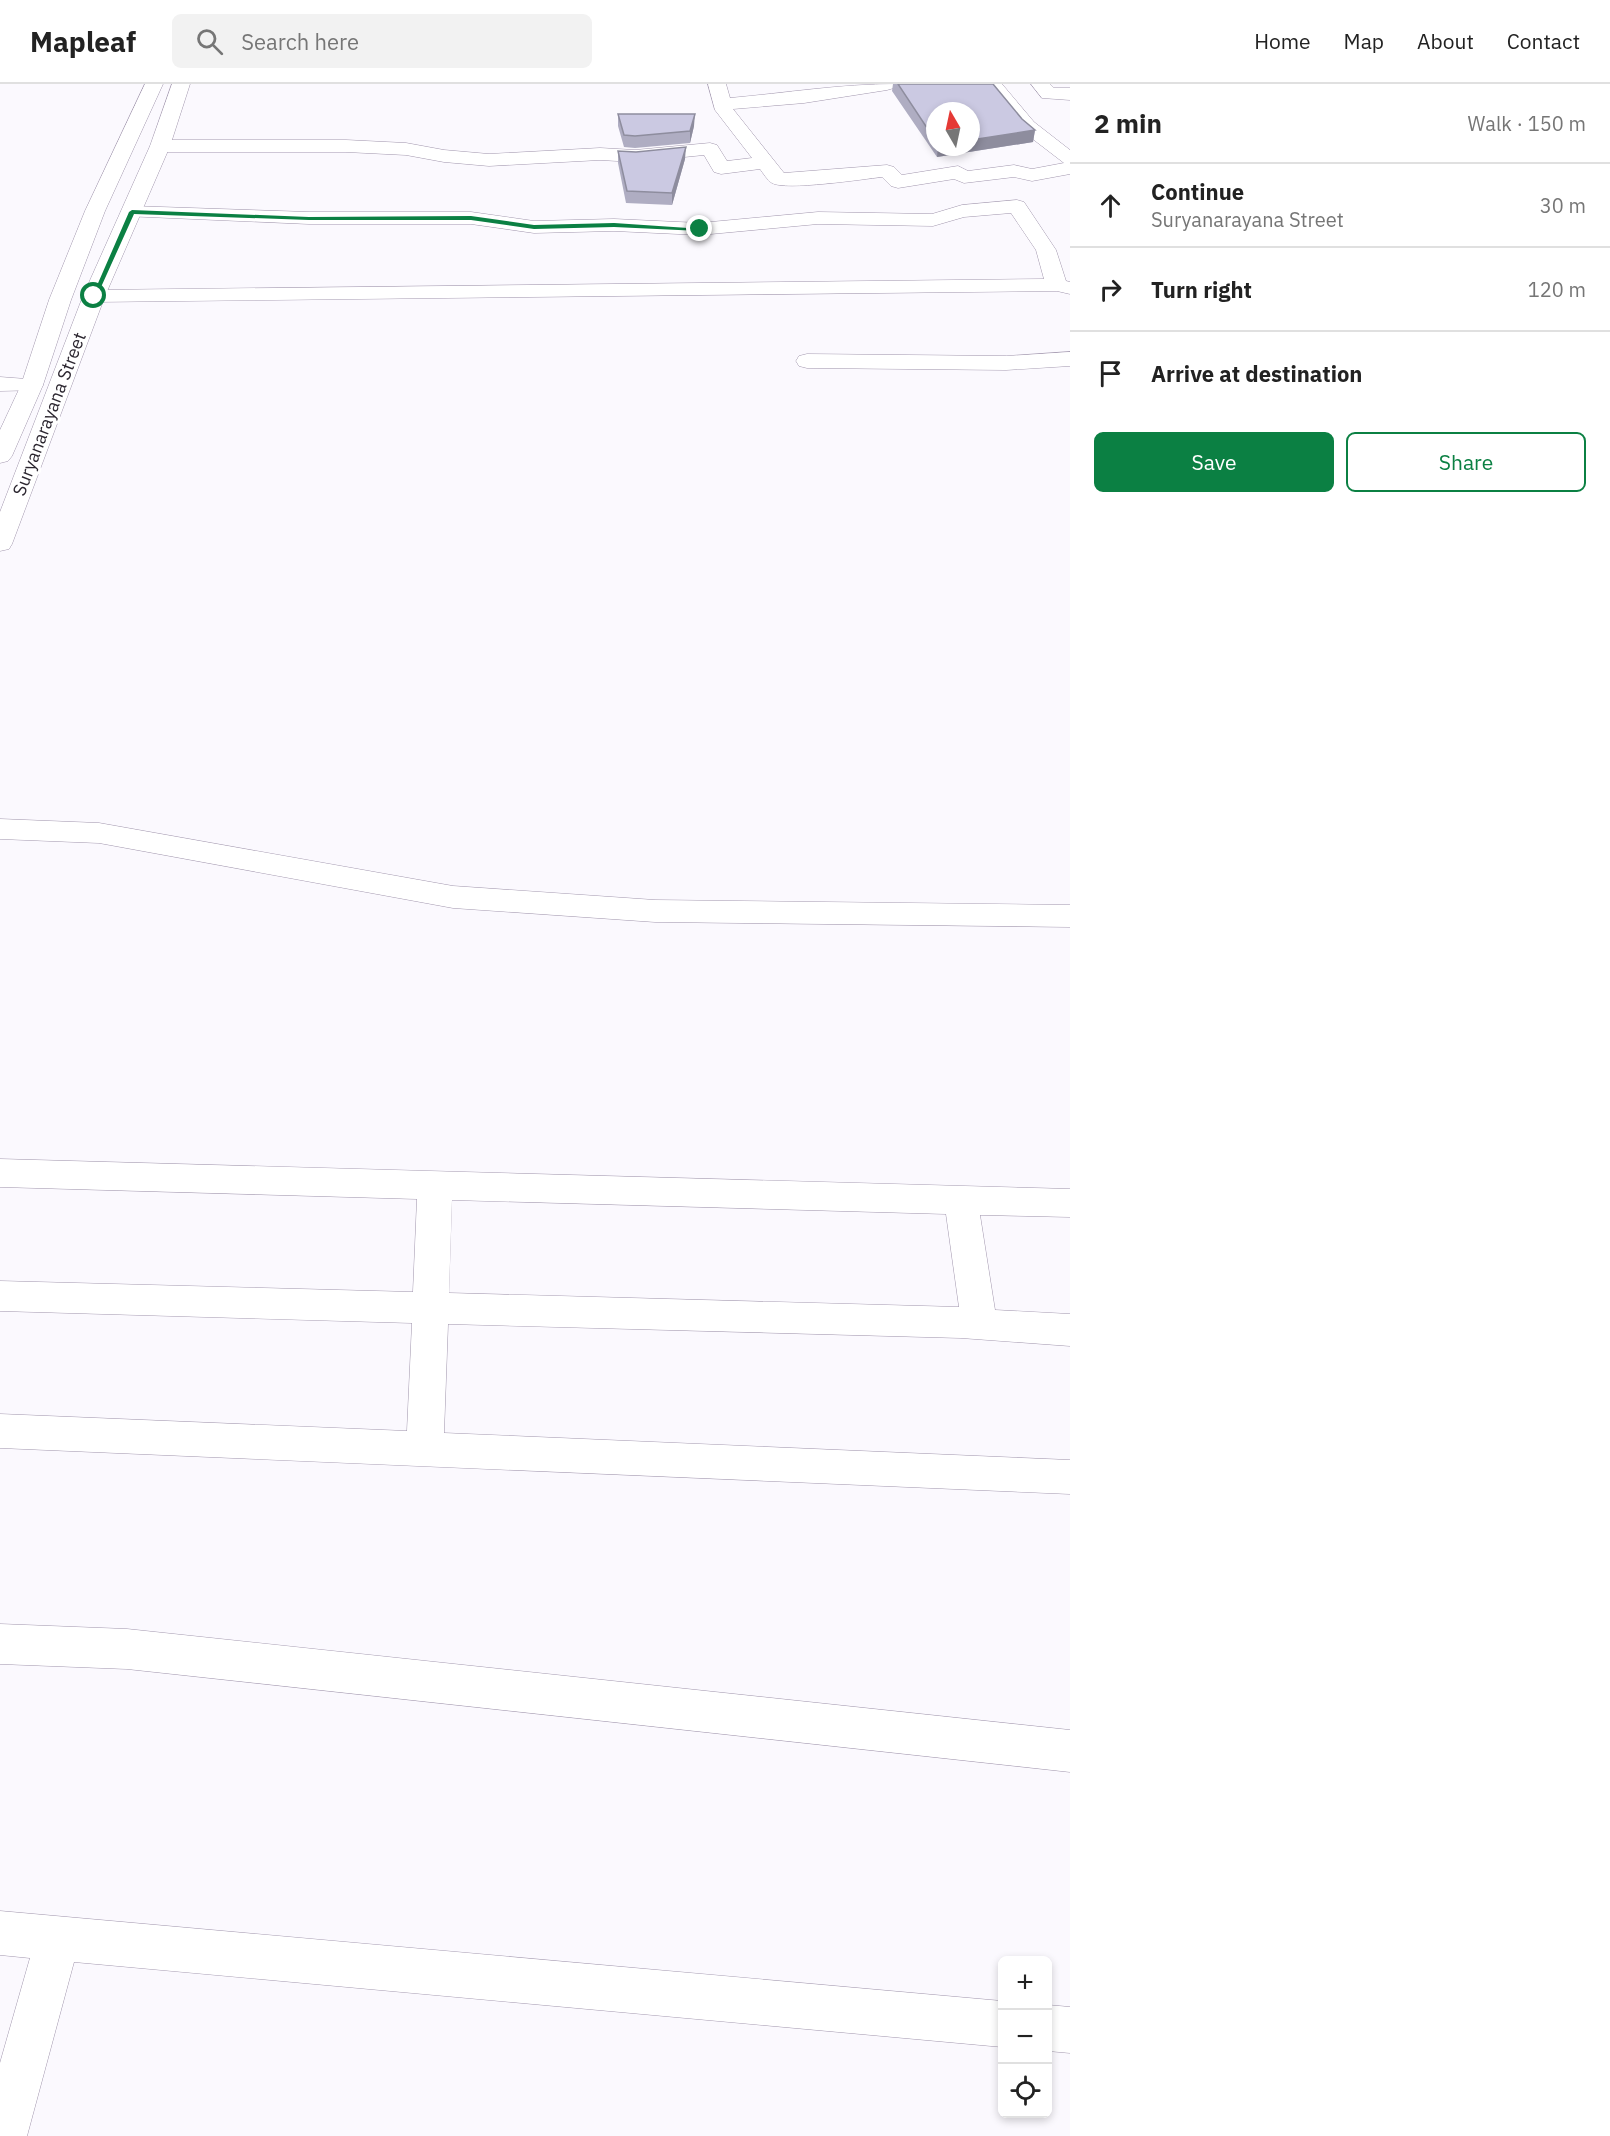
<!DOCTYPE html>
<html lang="en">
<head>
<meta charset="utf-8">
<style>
	:root { --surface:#fff; --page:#f2f2f2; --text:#222; --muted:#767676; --line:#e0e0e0; --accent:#0b8043 }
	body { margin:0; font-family:"IBM Plex Sans",sans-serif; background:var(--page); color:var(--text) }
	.controls { position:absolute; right:18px; bottom:18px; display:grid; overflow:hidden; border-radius:9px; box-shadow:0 3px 9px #0003 }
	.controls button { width:54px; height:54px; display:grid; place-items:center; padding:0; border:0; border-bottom:2px solid var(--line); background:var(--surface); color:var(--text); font:30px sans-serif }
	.compass { position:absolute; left:926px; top:18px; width:54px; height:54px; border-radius:50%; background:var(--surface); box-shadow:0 3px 9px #0003; rotate:351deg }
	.stop { position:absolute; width:18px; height:18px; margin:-14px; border:4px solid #0b8043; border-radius:50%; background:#fff }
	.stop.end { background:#0b8043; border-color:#fff; box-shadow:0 2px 6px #0008 }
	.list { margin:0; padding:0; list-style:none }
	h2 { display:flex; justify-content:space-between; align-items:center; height:78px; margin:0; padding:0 24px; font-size:26px }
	h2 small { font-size:20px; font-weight:400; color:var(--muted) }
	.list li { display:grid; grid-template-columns:39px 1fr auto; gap:18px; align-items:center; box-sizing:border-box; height:84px; padding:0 24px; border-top:2px solid var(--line) }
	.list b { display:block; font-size:22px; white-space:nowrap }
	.list p { margin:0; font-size:20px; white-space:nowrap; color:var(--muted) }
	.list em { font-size:20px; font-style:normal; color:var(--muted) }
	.actions { display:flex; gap:12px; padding:18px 24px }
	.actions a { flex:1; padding:14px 0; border:2px solid var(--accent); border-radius:9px; text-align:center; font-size:21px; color:var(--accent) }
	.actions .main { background:var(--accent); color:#fff }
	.icon { flex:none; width:33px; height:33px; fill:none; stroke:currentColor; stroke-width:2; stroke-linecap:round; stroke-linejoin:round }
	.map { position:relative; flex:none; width:1070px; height:2052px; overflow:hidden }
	header { display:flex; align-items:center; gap:36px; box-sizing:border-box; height:84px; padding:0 30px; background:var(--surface); border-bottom:2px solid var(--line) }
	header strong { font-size:28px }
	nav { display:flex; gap:33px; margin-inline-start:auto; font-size:21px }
	.search { width:420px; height:54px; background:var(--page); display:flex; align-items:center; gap:15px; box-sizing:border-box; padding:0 21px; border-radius:9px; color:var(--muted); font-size:22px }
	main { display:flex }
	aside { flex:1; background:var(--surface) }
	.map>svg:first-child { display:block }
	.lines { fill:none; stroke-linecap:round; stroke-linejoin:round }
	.minor-casing { stroke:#a196ad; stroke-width:1 }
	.major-casing { stroke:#a196ad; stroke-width:1 }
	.minor { fill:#fff; fill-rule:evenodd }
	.major { fill:#fff; fill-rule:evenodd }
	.wall { fill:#afadc2; fill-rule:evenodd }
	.shaded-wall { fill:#8e8d9e }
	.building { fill:#cbc9e2; stroke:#8e8d9e; stroke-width:1.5 }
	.route { fill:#0b8043 }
	.labels { text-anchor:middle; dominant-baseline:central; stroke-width:6; stroke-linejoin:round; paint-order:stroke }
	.far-street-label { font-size:18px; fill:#2c2730; stroke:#fff }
</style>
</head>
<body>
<header>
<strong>Mapleaf</strong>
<div class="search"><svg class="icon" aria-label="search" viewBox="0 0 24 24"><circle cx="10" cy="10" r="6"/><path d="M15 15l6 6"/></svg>Search here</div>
<nav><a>Home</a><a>Map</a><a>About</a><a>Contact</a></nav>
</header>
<main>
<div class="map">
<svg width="1070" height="2052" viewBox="0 0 1070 2052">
	<rect width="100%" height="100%" fill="#fbf9fe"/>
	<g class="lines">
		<g class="minor-casing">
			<path id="minor" d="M 708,0 L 726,0 L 730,14 C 786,9 841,0 896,0 L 894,4 L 887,6 L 804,19 L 733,25 L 784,89 L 887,81 L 894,83 L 902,91 L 958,82 L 968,87 L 1014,81 L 1032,85 L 1064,79 L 1021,46 L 984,0 L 1002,0 L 1034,38 L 1070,66 L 1070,90 L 1032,97 L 1014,93 L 964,99 L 954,95 L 898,104 L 891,102 L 882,93 C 864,95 785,107 772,99 C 768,97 763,89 760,85 L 721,90 L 714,88 L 704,71 L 635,78 L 600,76 L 489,82 L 444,78 L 406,71 L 346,68 L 160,68 L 153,66 L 150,62 L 153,58 L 160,56 L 346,56 L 406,59 L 444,66 L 489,70 L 600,64 L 635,66 L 710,59 L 717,61 L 727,77 L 752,74 L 715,26 Z
				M 1031,0 L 1050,0 L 1054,4 L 1070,4 L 1070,16 L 1042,14 Z
				M 1017,116 L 1024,118 L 1056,166 L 1066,197 L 1070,198 L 1070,210 L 1057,207 L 94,218 L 86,217 L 83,212 L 86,207 L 94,206 L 1044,195 L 1036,166 L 1011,129 L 964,133 L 933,142 L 818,140 L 700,151 L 614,147 L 534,149 L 471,140 L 309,140 L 124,132 L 121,128 L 124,124 L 131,122 L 309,128 L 471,128 L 534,137 L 614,135 L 700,139 L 818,128 L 932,130 L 962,121 Z
				M 1070,268 L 1070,282 L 1006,286 L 807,284 L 799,282 L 796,277 L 799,272 L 807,270 L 1006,272 Z
				M 0,293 L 40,296 L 43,301 L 40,306 L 0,307 Z
				M 0,735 L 99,739 L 453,802 L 655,816 L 1070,821 L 1070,843 L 655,838 L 453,824 L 99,759 L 0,755 Z
				M 0,1075 L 1070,1105 L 1070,1133 L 980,1131 L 995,1226 L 1070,1230 L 1070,1262 L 961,1254 L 448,1240 L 444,1349 L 1070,1376 L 1070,1410 L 0,1364 L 0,1330 L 407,1347 L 412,1239 L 0,1227 L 0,1197 L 413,1208 L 417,1115 L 0,1103 ZM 452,1116 L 946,1130 L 959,1223 L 449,1209 Z
				M 0,1540 L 127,1545 L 1070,1646 L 1070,1688 L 127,1585 L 0,1580 Z
				M 0,1827 L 1002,1917 L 1002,1963 L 74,1878 L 27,2052 L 0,2052 L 0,1979 L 30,1874 L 0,1871 Z
				M 1048,1921 L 1070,1923 L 1070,1969 L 1048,1967 Z"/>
		</g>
		<g class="major-casing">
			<path id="major" d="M 145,0 L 163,0 L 105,127 L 71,216 L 43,301 L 12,372 L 8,377 L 0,379 L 0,346 L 21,301 L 49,216 L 85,127 Z
				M 172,0 L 190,0 L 170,62 L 105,212 L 12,460 L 9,465 L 0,467 L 0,428 L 83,212 L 150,62 Z"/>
		</g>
		<use href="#minor" class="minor"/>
		<use href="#major" class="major"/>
	</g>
	<path class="wall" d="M 893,0 L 993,0 L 1022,35 L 1035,46 L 1033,58 L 937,73 L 892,7 ZM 935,27 L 971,63 L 935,63 Z
		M 618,30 L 694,42 L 690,59 L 635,64 L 624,63 L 618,42 Z
		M 618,67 L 685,75 L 672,121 L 626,119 L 618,79 Z"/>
	<path class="shaded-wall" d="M 695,30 L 694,42 L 690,59 L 690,47 Z
		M 1035,46 L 1033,58 L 937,73 L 938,63 L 971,63 L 971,56 Z
		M 686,63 L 685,75 L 672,121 L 672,109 Z"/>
	<path class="building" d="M 898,0 L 993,0 L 1022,35 L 1035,46 L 971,56 L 971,27 L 935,27 L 935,56 Z
		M 618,30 L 695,30 L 690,47 L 635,52 L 624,51 Z
		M 686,63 L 672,109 L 627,107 L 618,67 L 636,68 Z"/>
	<path class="route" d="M 132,126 L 309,133 L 471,132 L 534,141 L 614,139 L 703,145 L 700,147 L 614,143 L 534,145 L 471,136 L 309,136 L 134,130 L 97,212 L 92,213 L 129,128 Z"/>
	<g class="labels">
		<g class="far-street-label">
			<text transform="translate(49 330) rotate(-69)">Suryanarayana Street</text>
		</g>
	</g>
</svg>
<div class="controls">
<button>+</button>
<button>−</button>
<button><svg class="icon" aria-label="locate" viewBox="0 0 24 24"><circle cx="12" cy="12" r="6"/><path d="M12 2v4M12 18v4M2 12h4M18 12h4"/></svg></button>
</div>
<svg class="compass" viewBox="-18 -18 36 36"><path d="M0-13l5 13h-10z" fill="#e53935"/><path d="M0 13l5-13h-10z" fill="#767676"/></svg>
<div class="stop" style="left:94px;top:212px"></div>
<div class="stop end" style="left:700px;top:145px"></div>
</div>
<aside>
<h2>2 min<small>Walk · 150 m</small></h2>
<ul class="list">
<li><svg class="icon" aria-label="ahead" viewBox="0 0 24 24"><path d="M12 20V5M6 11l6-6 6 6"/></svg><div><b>Continue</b><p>Suryanarayana Street</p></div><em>30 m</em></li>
<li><svg class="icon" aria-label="right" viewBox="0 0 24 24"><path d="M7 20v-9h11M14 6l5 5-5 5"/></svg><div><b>Turn right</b></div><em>120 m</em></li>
<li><svg class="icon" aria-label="arrive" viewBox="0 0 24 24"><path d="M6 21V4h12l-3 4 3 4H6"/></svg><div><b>Arrive at destination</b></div></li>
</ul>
<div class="actions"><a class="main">Save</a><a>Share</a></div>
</aside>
</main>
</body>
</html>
